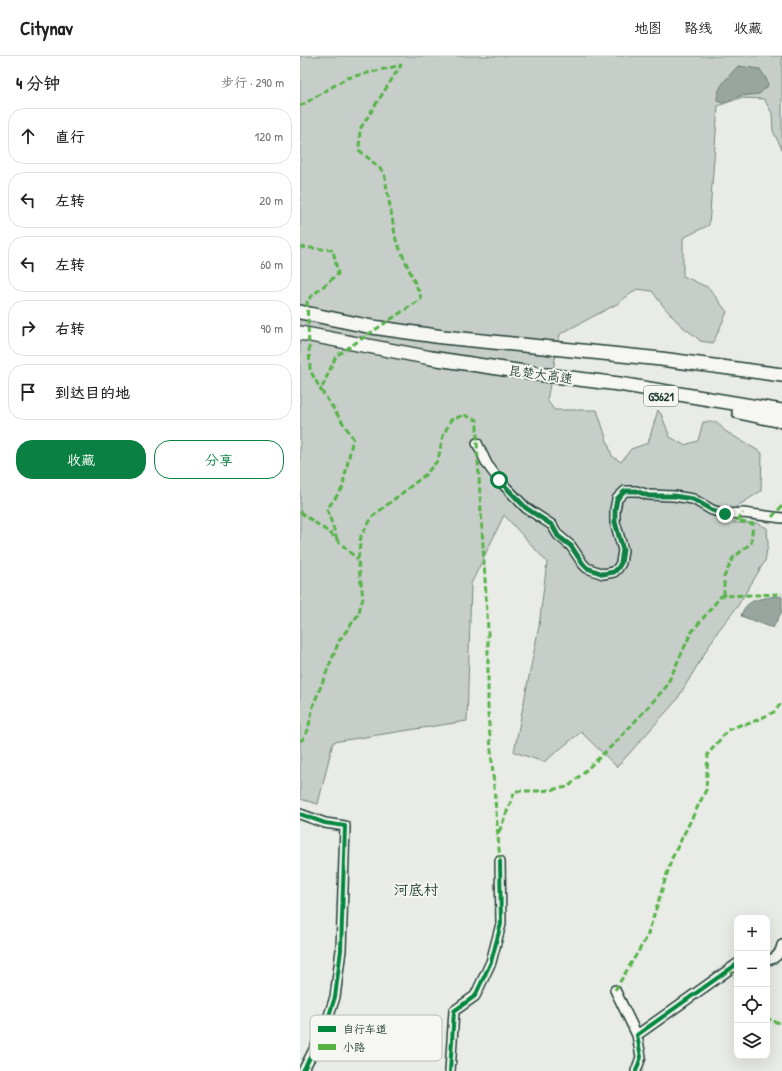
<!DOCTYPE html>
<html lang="zh">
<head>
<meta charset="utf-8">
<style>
	:root { --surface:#fff; --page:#f2f2f2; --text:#222; --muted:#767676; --line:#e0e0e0; --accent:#0b8043 }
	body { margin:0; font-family:"Patrick Hand","LXGW WenKai TC",sans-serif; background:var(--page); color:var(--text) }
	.controls { position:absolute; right:12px; bottom:12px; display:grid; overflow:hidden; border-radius:8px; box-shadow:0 4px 16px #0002 }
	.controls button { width:36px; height:36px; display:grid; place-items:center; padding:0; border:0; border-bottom:1px solid var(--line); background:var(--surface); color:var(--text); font:20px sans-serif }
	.stop { position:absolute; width:12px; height:12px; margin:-9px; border:3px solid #0b8043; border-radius:50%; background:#fff }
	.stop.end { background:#0b8043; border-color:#fff; box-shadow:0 1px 4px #0008 }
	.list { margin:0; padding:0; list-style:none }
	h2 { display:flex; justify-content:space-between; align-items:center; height:52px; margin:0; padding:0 16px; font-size:17px }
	h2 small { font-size:13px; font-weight:400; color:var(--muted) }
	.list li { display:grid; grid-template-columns:26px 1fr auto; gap:12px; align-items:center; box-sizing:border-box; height:56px; margin:0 8px 8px; padding:0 8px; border:1px solid var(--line); border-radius:16px }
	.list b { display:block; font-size:15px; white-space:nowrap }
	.list em { font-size:13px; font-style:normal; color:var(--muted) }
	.actions { display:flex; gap:8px; padding:12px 16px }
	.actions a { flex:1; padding:9px 0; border:1px solid var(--accent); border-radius:16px; text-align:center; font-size:14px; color:var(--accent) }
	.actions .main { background:var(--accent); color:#fff }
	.icon { flex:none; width:22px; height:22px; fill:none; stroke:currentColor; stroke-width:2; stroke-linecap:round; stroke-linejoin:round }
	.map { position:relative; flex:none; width:482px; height:1015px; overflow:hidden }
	header { display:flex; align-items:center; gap:24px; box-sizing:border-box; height:56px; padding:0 20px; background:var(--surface); border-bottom:1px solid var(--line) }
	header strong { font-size:19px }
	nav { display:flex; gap:22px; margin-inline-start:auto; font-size:14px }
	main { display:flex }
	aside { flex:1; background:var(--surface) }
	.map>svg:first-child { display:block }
	.green { fill:#c7cec9; stroke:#73867e }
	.water { fill:#99a6a0; stroke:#687c75 }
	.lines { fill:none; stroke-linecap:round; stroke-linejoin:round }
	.minor-casing { stroke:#1f3d34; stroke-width:12 }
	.highway-casing { stroke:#1f3d34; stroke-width:16 }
	.minor { stroke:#f6f6f2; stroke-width:9 }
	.highway { stroke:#f6f6f2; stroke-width:13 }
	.quiet { stroke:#55b346; stroke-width:3; stroke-dasharray:6 3; stroke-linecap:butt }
	.cycleway-casing { stroke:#f6f6f2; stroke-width:6 }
	.cycleway { stroke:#00873e; stroke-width:4 }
	.route { stroke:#0b8043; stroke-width:5 }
	.labels { text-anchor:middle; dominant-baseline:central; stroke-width:4; stroke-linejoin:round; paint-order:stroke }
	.shield { fill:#f6f6f2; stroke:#60746d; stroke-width:1 }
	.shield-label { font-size:12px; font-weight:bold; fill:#1f3d34 }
	.street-label { font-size:13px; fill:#1f3d34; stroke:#f6f6f2 }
	.quarter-label { font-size:15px; fill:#1f3d34; stroke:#f6f6f2 }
	.key { fill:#f6f6f2; stroke:#b6beb9; stroke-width:1 }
	.key-label { font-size:11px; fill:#1f3d34 }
</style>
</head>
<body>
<header>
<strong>Citynav</strong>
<nav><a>地图</a><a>路线</a><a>收藏</a></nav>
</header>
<main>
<aside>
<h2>4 分钟<small>步行 · 290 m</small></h2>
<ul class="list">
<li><svg class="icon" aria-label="ahead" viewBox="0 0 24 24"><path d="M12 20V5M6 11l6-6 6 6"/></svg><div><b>直行</b></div><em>120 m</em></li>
<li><svg class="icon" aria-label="left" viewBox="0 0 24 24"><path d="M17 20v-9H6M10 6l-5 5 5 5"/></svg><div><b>左转</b></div><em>20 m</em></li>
<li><svg class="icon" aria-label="left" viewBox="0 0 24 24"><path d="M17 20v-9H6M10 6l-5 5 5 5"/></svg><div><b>左转</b></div><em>60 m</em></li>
<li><svg class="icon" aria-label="right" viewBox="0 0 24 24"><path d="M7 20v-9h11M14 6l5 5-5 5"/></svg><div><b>右转</b></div><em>90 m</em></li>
<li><svg class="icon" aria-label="arrive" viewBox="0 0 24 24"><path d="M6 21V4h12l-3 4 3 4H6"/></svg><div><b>到达目的地</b></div></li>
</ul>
<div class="actions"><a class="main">收藏</a><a>分享</a></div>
</aside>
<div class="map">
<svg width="482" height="1015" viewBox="0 0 482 1015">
	<rect width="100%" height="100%" fill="#e9ebe7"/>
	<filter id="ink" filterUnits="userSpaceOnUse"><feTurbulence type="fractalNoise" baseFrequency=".025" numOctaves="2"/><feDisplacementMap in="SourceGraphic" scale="8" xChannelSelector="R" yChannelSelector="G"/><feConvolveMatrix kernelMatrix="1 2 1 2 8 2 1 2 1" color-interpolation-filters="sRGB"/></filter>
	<g filter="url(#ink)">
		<path class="green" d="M 0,0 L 482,0 L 482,93 L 473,75 L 472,57 L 464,43 L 440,42 L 418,50 L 409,169 L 383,182 L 383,220 L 409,232 L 427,256 L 413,287 L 400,285 C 395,279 389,276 383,271 C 371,260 361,248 352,235 L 337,233 L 317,248 L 260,278 L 247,344 L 254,354 L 297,354 L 312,400 L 321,406 L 331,393 L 348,387 L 358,354 L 361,358 L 370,381 L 384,389 L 398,385 L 403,366 L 417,366 L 425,375 L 462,397 L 461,435 L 436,451 L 438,464 L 433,467 L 457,467 L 467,472 L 468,488 L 465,505 L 437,551 L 418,575 L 376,645 L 317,711 L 281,676 L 244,706 L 214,696 L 239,570 L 247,506 L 204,459 L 171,528 L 167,665 L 33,686 L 18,748 L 0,743 Z"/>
		<path class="water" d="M 438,10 L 460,13 L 467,24 L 468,30 L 459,38 L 440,40 L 422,47 L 417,44 C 417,30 429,20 438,10 Z
			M 476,540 L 482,541 L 482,555 L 473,572 L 441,560 C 446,542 461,543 476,540 Z"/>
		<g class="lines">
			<g class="minor-casing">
				<path id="minor" d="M 177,387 L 187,408 L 199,424 L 226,452 L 252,469 L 258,479 L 271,490 L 283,508 L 287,512 L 303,518 L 314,516 L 318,512 L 321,507 L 323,494 L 315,466 L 315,454 L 317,443 L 325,435 L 336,435 L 349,439 L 374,440 L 393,443 L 412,454 L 425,458 L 443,457 L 482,462
					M 0,758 L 25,767 L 45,770 L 41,894 L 35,941 L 25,972 L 3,1015
					M 467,904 C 476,903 480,898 482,889
					M 315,934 L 337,979
					M 150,1015 L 154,955 L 175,940 L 191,906 L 201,868 L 200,805
					M 336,1015 L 341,1001 L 337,979 L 437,908"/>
			</g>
			<g class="highway-casing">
				<path id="highway" d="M 0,256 L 72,271 L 143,281 L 361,303 L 482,319
					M 0,277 L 131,302 L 238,318 L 319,328 L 482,355
					M 439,356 L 482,365"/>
			</g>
			<use href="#minor" class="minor"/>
			<use href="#highway" class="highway"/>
			<path class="quiet" d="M 0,50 L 47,22 L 101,9 L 60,73 L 59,94 L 84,116 L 96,184 L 120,238 L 121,243 L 36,300 L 21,334 L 53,382 L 42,433 L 27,453 L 37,483
				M 0,191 L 33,194 L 38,218 L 7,244 L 10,314 L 21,334
				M 0,456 L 30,477 L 58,504
				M 472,461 L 482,450
				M 424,540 L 424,521 L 433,502 L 451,487 L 453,468 L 437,465 L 443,457
				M 0,685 L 3,683 L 8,674 L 13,650 L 39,585 L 58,559 L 63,542 L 58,504 L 61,480 L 73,460 L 125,419 L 138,404 L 143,380 L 151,364 L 164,359 L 177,364 L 177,387 L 188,574 L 188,657 L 200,805
				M 199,776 L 215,735 L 242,735 L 268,731 L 319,683 L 366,631 L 391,577 L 421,540 L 482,538
				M 429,913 L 437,923
				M 315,934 L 347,881 L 372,802 L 406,734 L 408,698 L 428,674 L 440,669 L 448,668 L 474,656 L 482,646
				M 467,960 L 471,965 L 482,967"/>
			<g class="cycleway-casing">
				<path id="cycleway" d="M 0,758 L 25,767 L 45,770 L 41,894 L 35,941 L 25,972 L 3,1015
					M 150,1015 L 154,955 L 175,940 L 191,906 L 201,868 L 200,805
					M 336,1015 L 341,1001 L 337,979 L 437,908"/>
			</g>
			<use href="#cycleway" class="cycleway"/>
		</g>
	</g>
	<g class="lines" filter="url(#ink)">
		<path class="route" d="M 199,424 L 226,452 L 252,469 L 258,480 L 271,490 L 283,508 L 287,512 L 303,518 L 314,516 L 318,512 L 321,507 L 323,494 L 315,466 L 315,454 L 317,443 L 325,435 L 336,435 L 349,440 L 374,440 L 393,443 L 412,454 L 425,458"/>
	</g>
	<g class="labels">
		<rect class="shield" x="344" y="330" width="34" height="20" rx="3"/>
		<g class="shield-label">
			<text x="361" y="340">G5621</text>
		</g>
		<g class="street-label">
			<text transform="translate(241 318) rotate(8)">昆楚大高速</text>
		</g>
		<g class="quarter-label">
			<text x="116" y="833">河底村</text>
		</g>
	</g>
	<rect x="10" y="959" width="132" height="46" rx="6" class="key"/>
	<rect x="18" y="970" width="18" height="6" fill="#00873e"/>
	<rect x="18" y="988" width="18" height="6" fill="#55b346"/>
	<g class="key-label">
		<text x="43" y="977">自行车道</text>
		<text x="43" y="995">小路</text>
	</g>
</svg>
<div class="controls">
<button>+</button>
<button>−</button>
<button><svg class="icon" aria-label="locate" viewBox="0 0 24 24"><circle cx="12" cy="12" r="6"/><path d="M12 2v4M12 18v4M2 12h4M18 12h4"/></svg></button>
<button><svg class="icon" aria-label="layers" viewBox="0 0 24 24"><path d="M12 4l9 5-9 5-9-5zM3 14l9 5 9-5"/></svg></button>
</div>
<div class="stop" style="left:199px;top:424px"></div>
<div class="stop end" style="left:425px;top:458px"></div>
</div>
</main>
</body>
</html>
